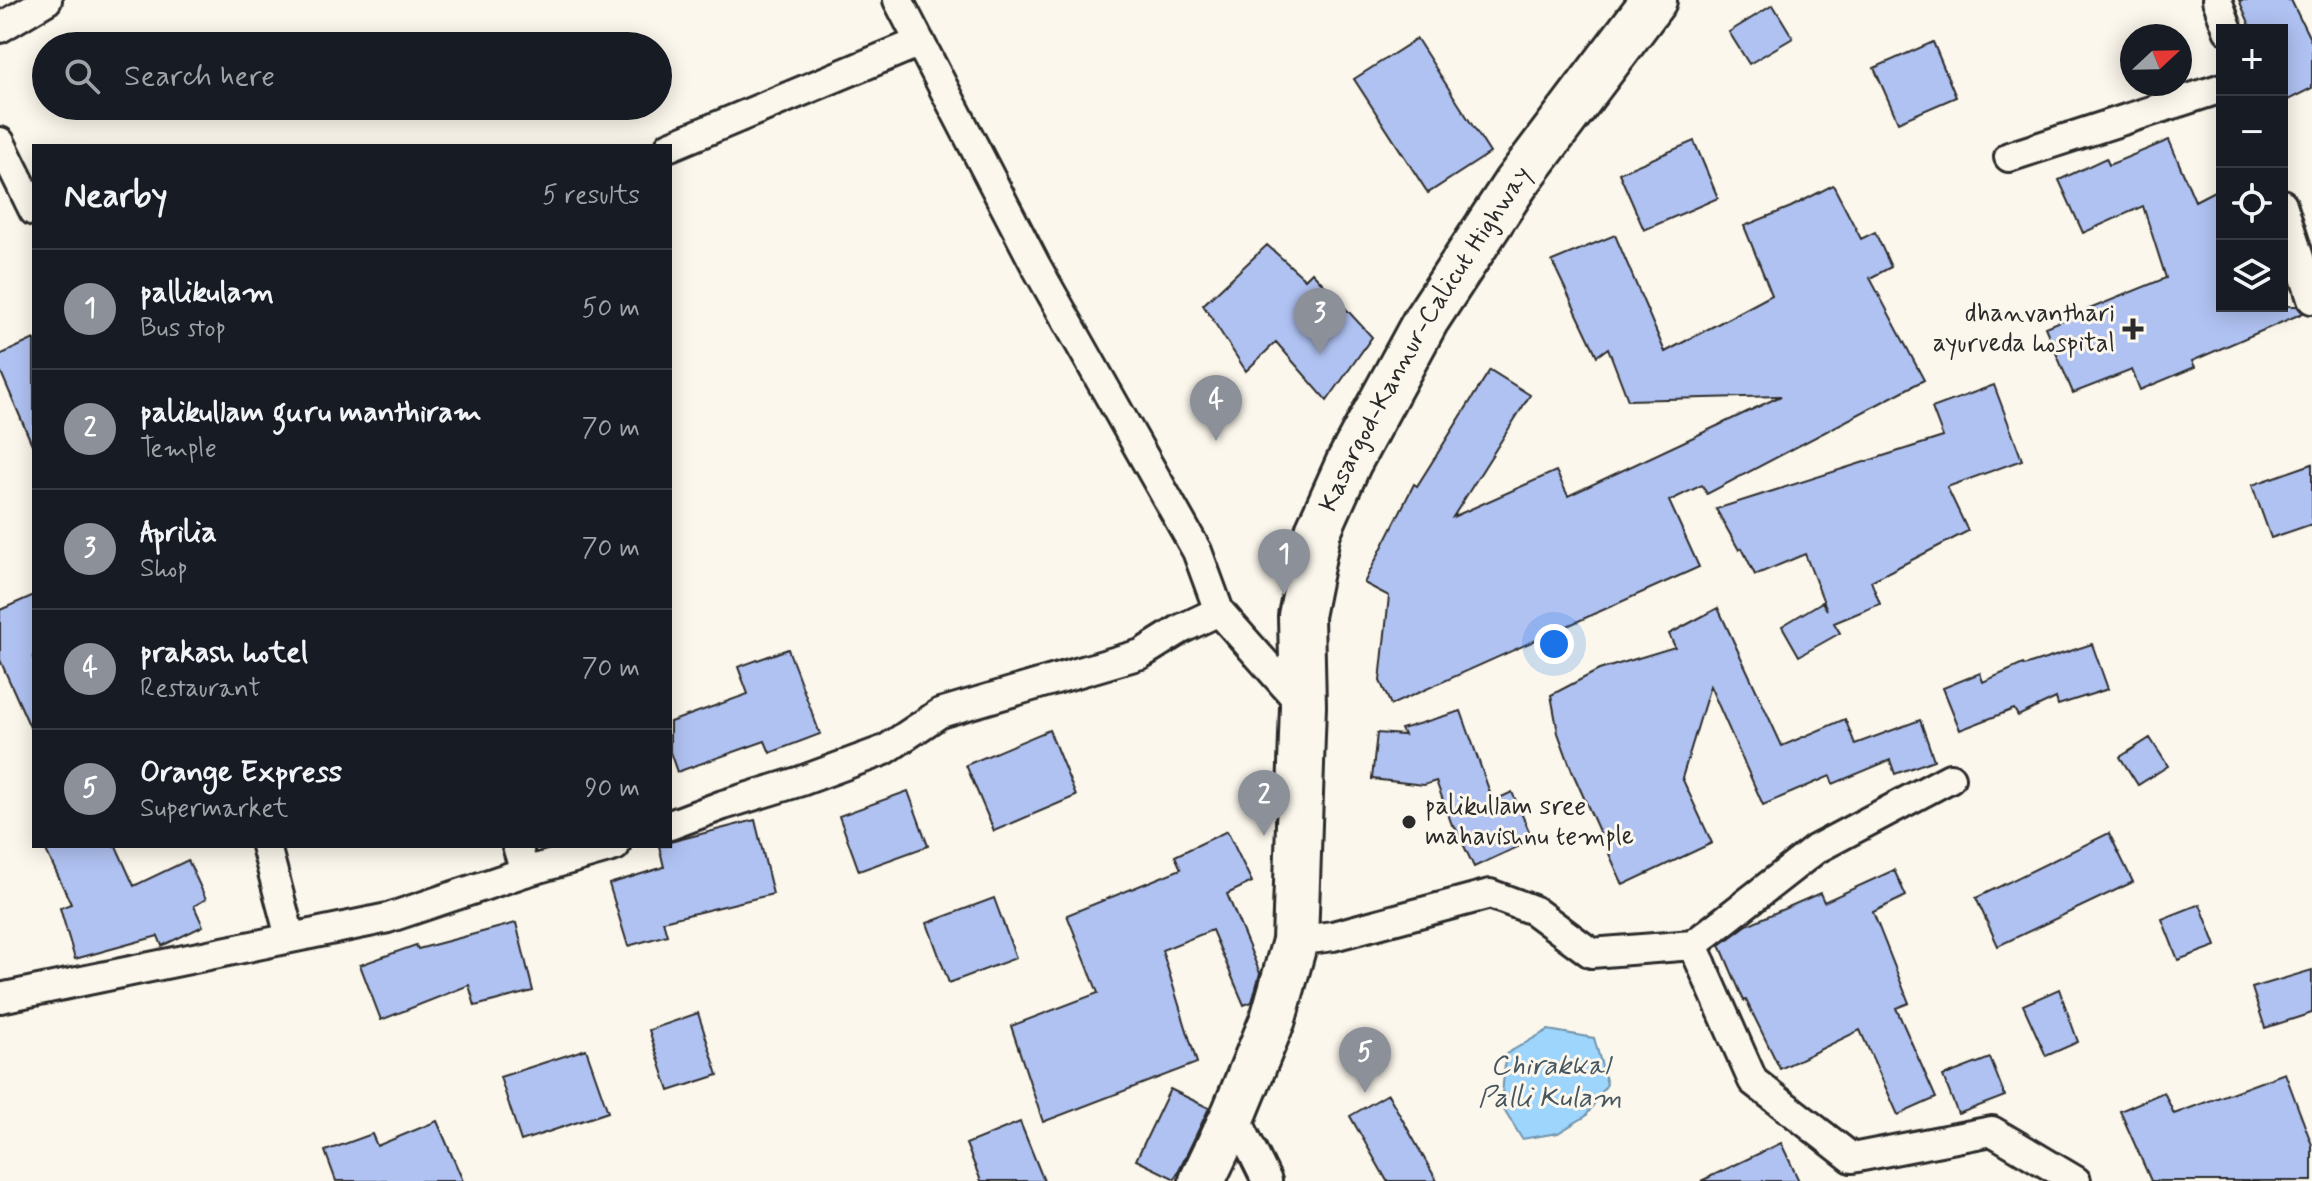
<!DOCTYPE html>
<html lang="en">
<head>
<meta charset="utf-8">
<style>
	:root { --surface:#171b24; --page:#20242c; --text:#f1f3f6; --muted:#9ea1a6; --line:#363941; --accent:#8c9099 }
	body { margin:0; font-family:Mynerve,sans-serif; background:var(--page); color:var(--text) }
	.controls { position:absolute; right:24px; top:24px; display:grid; overflow:hidden; border-radius:0px; box-shadow:0 4px 20px #0003 }
	.controls button { width:72px; height:72px; display:grid; place-items:center; padding:0; border:0; border-bottom:2px solid var(--line); background:var(--surface); color:var(--text); font:40px sans-serif }
	.compass { position:absolute; left:2120px; top:24px; width:72px; height:72px; border-radius:50%; background:var(--surface); box-shadow:0 4px 20px #0003; rotate:68deg }
	.you { position:absolute; left:1554px; top:644px; width:28px; height:28px; margin:-20px; border:6px solid #fff; border-radius:50%; background:#1a73e8; box-shadow:0 0 0 12px #1a73e833 }
	.badge { display:grid; place-items:center; width:52px; height:52px; border-radius:50%; background:var(--accent); color:#fff; font-size:26px; font-weight:700 }
	.pin { position:absolute; translate:-50% -66px; filter:drop-shadow(0 2px 4px #0008) }
	.pin::after { content:''; position:absolute; top:42px; width:28px; height:24px; background:inherit; clip-path:polygon(0 0,100% 0,50% 100%) }
	.list { margin:0; padding:0; list-style:none }
	h2 { display:flex; justify-content:space-between; align-items:center; height:104px; margin:0; padding:0 32px; font-size:34px }
	h2 small { font-size:26px; font-weight:400; color:var(--muted) }
	.list li { display:grid; grid-template-columns:52px 1fr auto; gap:24px; align-items:center; box-sizing:border-box; height:120px; padding:0 32px; border-top:2px solid var(--line) }
	.list b { display:block; font-size:30px; white-space:nowrap }
	.list p { margin:0; font-size:26px; white-space:nowrap; color:var(--muted) }
	.list em { font-size:26px; font-style:normal; color:var(--muted) }
	.icon { flex:none; width:44px; height:44px; fill:none; stroke:currentColor; stroke-width:2; stroke-linecap:round; stroke-linejoin:round }
	.map { position:relative; flex:none; width:2312px; height:1181px; overflow:hidden }
	.search { position:absolute; background:var(--surface); box-shadow:0 4px 20px #0003; left:32px; top:32px; width:640px; height:88px; display:flex; align-items:center; gap:20px; box-sizing:border-box; padding:0 28px; border-radius:44px; color:var(--muted); font-size:30px }
	.panel { position:absolute; background:var(--surface); box-shadow:0 4px 20px #0003; left:32px; top:144px; width:640px; height:704px; border-radius:0px }
	.map>svg:first-child { display:block }
	.water { fill:#9ed5fd; stroke:#7091a9; stroke-width:2 }
	.building { fill:#b0c2f2; stroke:#2b2b2b; stroke-width:2 }
	.lines { fill:none; stroke-linecap:round; stroke-linejoin:round }
	.minor-casing { stroke:#2b2b2b; stroke-width:34 }
	.trunk-casing { stroke:#2b2b2b; stroke-width:50 }
	.minor { stroke:#fbf7ec; stroke-width:28 }
	.trunk { stroke:#fbf7ec; stroke-width:44 }
	.poi-dot { fill:#2b2b2b; stroke:#fbf7ec; stroke-width:3 }
	.labels { text-anchor:middle; dominant-baseline:central; stroke-width:6; stroke-linejoin:round; paint-order:stroke }
	.poi-label { font-size:26px; fill:#2b2b2b; stroke:#fbf7ec; text-anchor:end }
	.street-label { font-size:26px; fill:#2b2b2b; stroke:#fbf7ec }
	.water-label { font-size:28px; font-style:italic; fill:#485660; stroke:#fbf7ec }
</style>
</head>
<body>
<div class="map">
<svg width="2312" height="1181" viewBox="0 0 2312 1181">
	<rect width="100%" height="100%" fill="#fbf7ec"/>
	<filter id="ink" filterUnits="userSpaceOnUse"><feTurbulence type="fractalNoise" baseFrequency=".0125" numOctaves="2"/><feDisplacementMap in="SourceGraphic" scale="16" xChannelSelector="R" yChannelSelector="G"/><feConvolveMatrix kernelMatrix="1 2 1 2 8 2 1 2 1" color-interpolation-filters="sRGB"/></filter>
	<g filter="url(#ink)">
		<path class="water" d="M 1548,1030 L 1594,1038 L 1607,1084 L 1586,1116 L 1558,1133 L 1522,1139 L 1501,1104 L 1506,1054 Z"/>
		<path class="building" d="M 2239,0 L 2291,0 L 2312,43 L 2312,88 L 2282,103 L 2282,30 L 2252,30 Z
			M 1773,5 L 1793,38 L 1749,64 L 1729,32 Z
			M 1417,39 L 1490,153 L 1428,193 L 1354,79 Z
			M 1933,42 L 1956,97 L 1898,122 L 1874,68 Z
			M 2169,140 L 2195,201 L 2222,187 L 2222,306 L 2297,306 L 2303,313 L 2192,361 L 2195,367 L 2140,390 L 2132,370 L 2073,393 L 2045,327 L 2166,278 L 2143,206 L 2083,233 L 2059,180 L 2106,158 L 2109,165 Z
			M 1694,141 L 1718,198 L 1644,230 L 1619,173 Z
			M 1833,185 L 1861,239 L 1875,232 L 1891,267 L 1870,278 L 1924,380 L 1707,494 L 1702,485 L 1669,501 L 1699,567 L 1391,705 L 1380,681 L 1389,596 L 1364,583 L 1414,484 L 1417,486 L 1490,370 L 1530,395 L 1453,517 L 1556,471 L 1568,496 L 1781,396 L 1628,400 L 1608,348 L 1597,356 L 1552,261 L 1615,235 L 1665,352 L 1772,295 L 1744,226 L 1791,207 Z
			M 1267,245 L 1305,279 L 1312,272 L 1372,337 L 1327,401 L 1276,342 L 1246,371 L 1203,305 Z
			M 34,339 L 34,449 L 0,370 L 0,355 Z
			M 1994,385 L 2022,460 L 1947,487 L 1968,531 L 1871,581 L 1880,604 L 1834,623 L 1840,633 L 1799,656 L 1782,626 L 1822,602 L 1827,610 L 1805,554 L 1755,575 L 1742,548 L 1739,550 L 1716,509 L 1943,437 L 1932,408 Z
			M 2312,464 L 2312,524 L 2271,538 L 2252,485 Z
			M 34,595 L 34,736 L 0,660 L 0,610 Z
			M 1718,608 L 1782,746 L 1845,719 L 1855,744 L 1920,720 L 1934,760 L 1895,774 L 1890,760 L 1833,784 L 1830,776 L 1763,805 L 1710,686 L 1682,778 L 1712,843 L 1623,885 L 1572,771 L 1558,733 L 1551,695 L 1599,670 L 1675,647 L 1669,634 Z
			M 2092,644 L 2108,689 L 2058,705 L 2056,698 L 2018,716 L 2014,709 L 1960,730 L 1943,688 L 1980,673 L 1983,682 L 2023,664 L 2024,666 Z
			M 788,649 L 820,734 L 770,753 L 765,741 L 677,772 L 670,752 L 670,722 L 748,694 L 738,667 Z
			M 1461,711 L 1493,801 L 1512,792 L 1533,840 L 1474,867 L 1454,825 L 1452,825 L 1436,781 L 1424,785 L 1372,779 L 1377,733 L 1404,735 L 1401,729 Z
			M 1049,730 L 1076,796 L 994,831 L 966,765 Z
			M 2150,738 L 2168,766 L 2138,785 L 2120,757 Z
			M 908,791 L 928,846 L 859,871 L 839,816 Z
			M 755,820 L 773,894 L 663,921 L 667,935 L 628,946 L 609,884 L 664,867 L 659,846 L 670,846 L 670,842 Z
			M 1227,831 L 1252,882 L 1227,894 L 1260,973 L 1252,1002 L 1244,1005 L 1212,930 L 1162,950 L 1197,1063 L 1043,1122 L 1011,1026 L 1098,993 L 1067,915 L 1181,869 L 1175,856 Z
			M 2109,833 L 2133,882 L 1998,946 L 1976,898 Z
			M 44,846 L 116,846 L 134,886 L 188,860 L 206,899 L 194,906 L 203,926 L 162,946 L 158,936 L 75,959 L 60,908 L 71,904 Z
			M 1894,870 L 1906,896 L 1873,912 L 1909,1003 L 1896,1008 L 1936,1098 L 1898,1115 L 1860,1030 L 1780,1069 L 1746,1000 L 1744,1001 L 1720,945 L 1747,925 L 1820,893 L 1824,902 Z
			M 994,898 L 1016,958 L 949,983 L 927,923 Z
			M 2200,904 L 2216,946 L 2178,960 L 2162,919 Z
			M 516,923 L 533,991 L 475,1006 L 469,985 L 381,1020 L 360,965 L 416,945 L 418,949 Z
			M 2312,970 L 2312,1013 L 2265,1028 L 2252,988 Z
			M 2059,989 L 2078,1042 L 2046,1056 L 2023,1005 Z
			M 698,1013 L 718,1075 L 669,1091 L 649,1030 Z
			M 586,1049 L 608,1112 L 521,1141 L 500,1077 Z
			M 1990,1058 L 2005,1096 L 1958,1114 L 1943,1076 Z
			M 2285,1073 L 2312,1145 L 2312,1181 L 2151,1181 L 2120,1111 L 2164,1092 L 2174,1114 Z
			M 1170,1089 L 1209,1108 L 1175,1179 L 1136,1160 Z
			M 1388,1094 L 1437,1181 L 1387,1181 L 1350,1116 Z
			M 437,1121 L 463,1181 L 336,1181 L 325,1151 L 372,1134 L 377,1146 Z
			M 1020,1122 L 1044,1181 L 981,1181 L 966,1144 Z
			M 1781,1143 L 1799,1181 L 1701,1181 Z"/>
		<g class="lines">
			<g class="minor-casing">
				<path id="minor" d="M 898,0 L 1036,266 L 1197,551 L 1219,611 L 1303,706
					M 2217,0 L 2228,30
					M 0,28 L 47,0
					M 0,142 L 34,211
					M 670,146 L 920,42
					M 2009,157 L 2222,88
					M 2282,204 L 2312,299
					M 670,825 L 723,805 L 801,781 L 885,750 L 940,713 L 1141,654 L 1181,629 L 1219,611
					M 266,846 L 290,937
					M 517,846 L 525,872
					M 1295,941 L 1333,936 L 1490,894 L 1533,910 L 1591,953 L 1693,945 L 1816,849 L 1950,778
					M 1693,945 L 1753,1081 L 1852,1158 L 1992,1131 L 2076,1181
					M 0,998 L 388,918 L 525,872 L 615,846
					M 1234,1114 L 1267,1181"/>
			</g>
			<g class="trunk-casing">
				<g id="trunk">
					<path id="s1" d="M 1202,1181 L 1234,1114 L 1273,1019 L 1295,941 L 1303,706 L 1301,616 L 1318,531 L 1349,462 L 1426,320 L 1516,183 L 1654,0"/>
				</g>
			</g>
			<use href="#minor" class="minor"/>
			<use href="#trunk" class="trunk"/>
		</g>
	</g>
	<g class="poi-dot">
		<path d="M2129 317h8v8h8v8h-8v8h-8v-8h-8v-8h8z"/>
		<circle cx="1409" cy="822" r="8"/>
	</g>
	<g class="labels">
		<g class="poi-label">
			<text x="2115" y="314">dhanvanthari<tspan x="2115" dy="30">ayurveda hospital</tspan></text>
			<text x="1425" y="807" text-anchor="start">palikullam sree<tspan x="1425" dy="30">mahavishnu temple</tspan></text>
		</g>
		<g class="street-label">
			<text stroke="none"><textPath href="#s1" startOffset="890">Kasargod-Kannur-Calicut Highway</textPath></text>
		</g>
		<g class="water-label">
			<text x="1550" y="1066">Chirakkal<tspan x="1550" dy="32">Palli Kulam</tspan></text>
		</g>
	</g>
</svg>
<div class="controls">
<button>+</button>
<button>−</button>
<button><svg class="icon" aria-label="locate" viewBox="0 0 24 24"><circle cx="12" cy="12" r="6"/><path d="M12 2v4M12 18v4M2 12h4M18 12h4"/></svg></button>
<button><svg class="icon" aria-label="layers" viewBox="0 0 24 24"><path d="M12 4l9 5-9 5-9-5zM3 14l9 5 9-5"/></svg></button>
</div>
<svg class="compass" viewBox="-18 -18 36 36"><path d="M0-13l5 13h-10z" fill="#e53935"/><path d="M0 13l5-13h-10z" fill="#9ea1a6"/></svg>
<div class="you"></div>
<div class="pin badge" style="left:1284px;top:595px">1</div>
<div class="pin badge" style="left:1264px;top:836px">2</div>
<div class="pin badge" style="left:1320px;top:354px">3</div>
<div class="pin badge" style="left:1216px;top:441px">4</div>
<div class="pin badge" style="left:1365px;top:1093px">5</div>
<div class="search"><svg class="icon" aria-label="search" viewBox="0 0 24 24"><circle cx="10" cy="10" r="6"/><path d="M15 15l6 6"/></svg>Search here</div>
<section class="panel">
<h2>Nearby<small>5 results</small></h2>
<ul class="list">
<li><span class="badge">1</span><div><b>pallikulam</b><p>Bus stop</p></div><em>50 m</em></li>
<li><span class="badge">2</span><div><b>palikullam guru manthiram</b><p>Temple</p></div><em>70 m</em></li>
<li><span class="badge">3</span><div><b>Aprilia</b><p>Shop</p></div><em>70 m</em></li>
<li><span class="badge">4</span><div><b>prakash hotel</b><p>Restaurant</p></div><em>70 m</em></li>
<li><span class="badge">5</span><div><b>Orange Express</b><p>Supermarket</p></div><em>90 m</em></li>
</ul>
</section>
</div>
</body>
</html>
